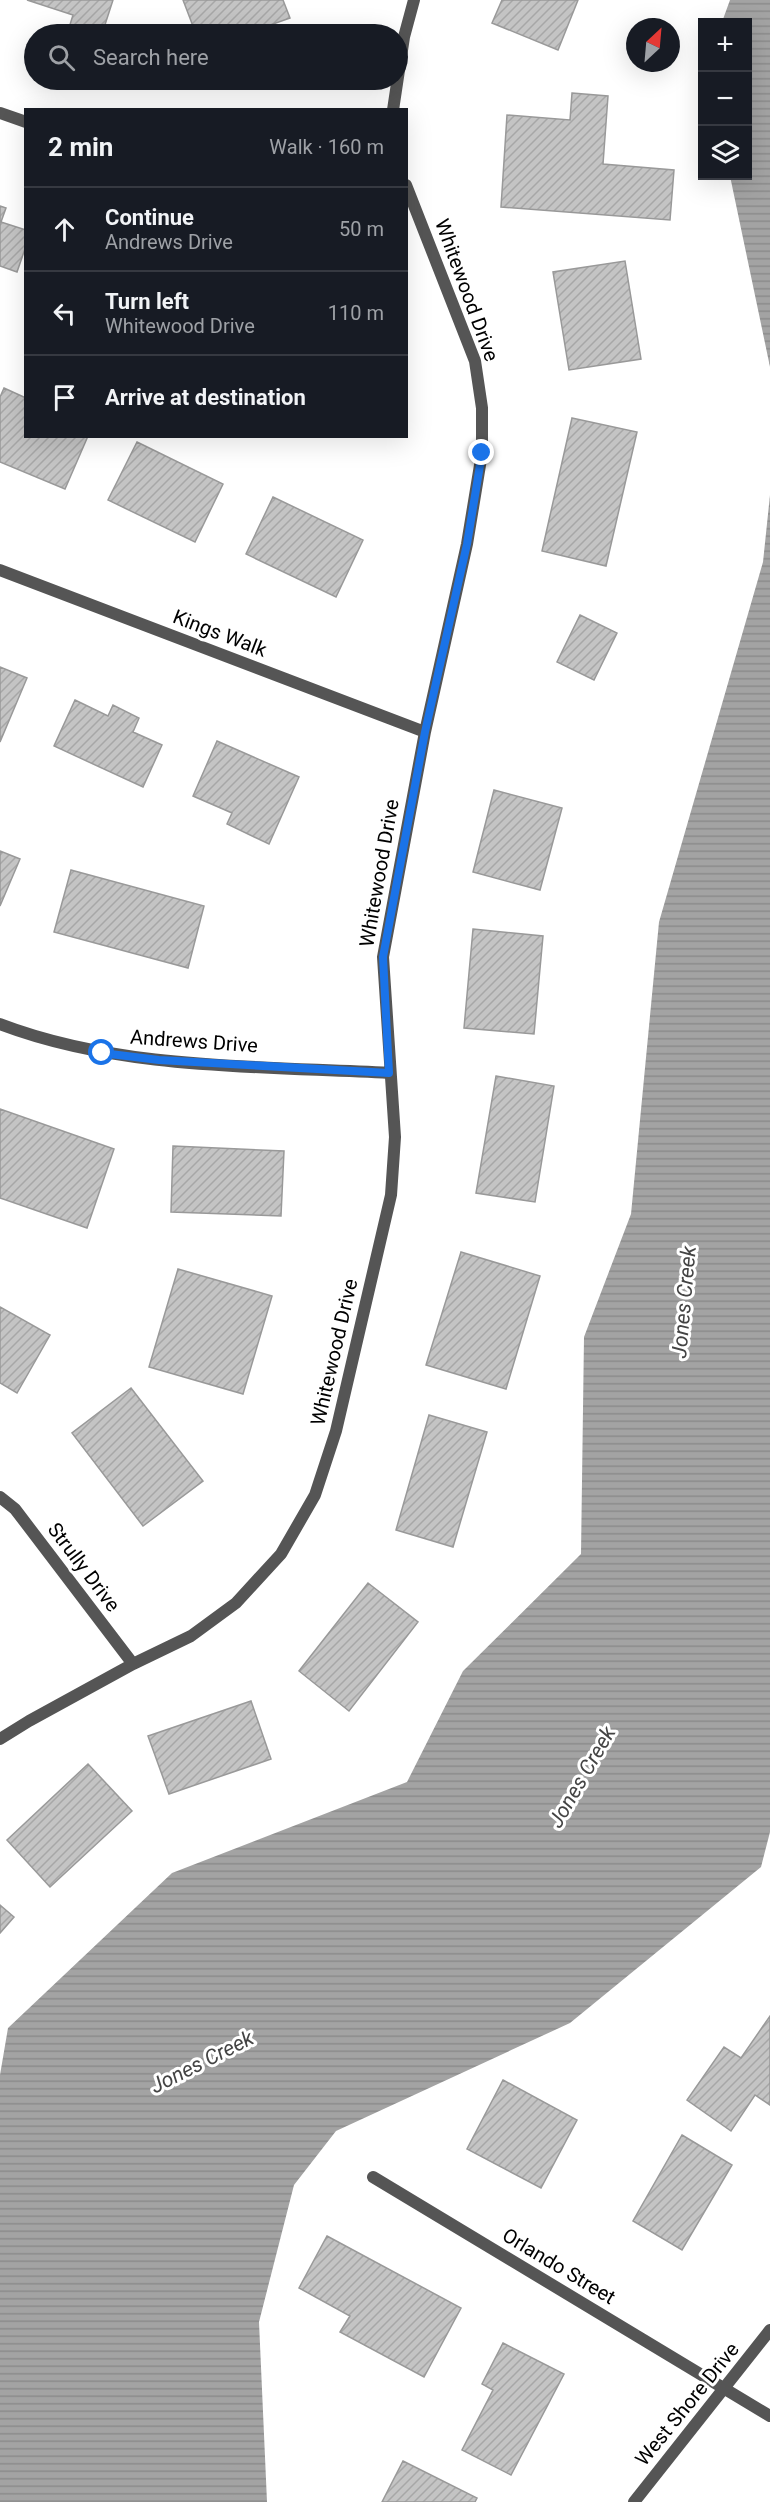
<!DOCTYPE html>
<html lang="en">
<head>
<meta charset="utf-8">
<style>
	:root { --surface:#171b24; --page:#20242c; --text:#f1f3f6; --muted:#9ea1a6; --line:#363941 }
	body { margin:0; font-family:Roboto,sans-serif; background:var(--page); color:var(--text) }
	.controls { position:absolute; right:18px; top:18px; display:grid; overflow:hidden; border-radius:0px; box-shadow:0 6px 24px #0002 }
	.controls button { width:54px; height:54px; display:grid; place-items:center; padding:0; border:0; border-bottom:2px solid var(--line); background:var(--surface); color:var(--text); font:30px sans-serif }
	.compass { position:absolute; left:626px; top:18px; width:54px; height:54px; border-radius:50%; background:var(--surface); box-shadow:0 6px 24px #0002; rotate:26deg }
	.stop { position:absolute; width:18px; height:18px; margin:-14px; border:4px solid #1a73e8; border-radius:50%; background:#fff }
	.stop.end { background:#1a73e8; border-color:#fff; box-shadow:0 2px 6px #0008 }
	.list { margin:0; padding:0; list-style:none }
	h2 { display:flex; justify-content:space-between; align-items:center; height:78px; margin:0; padding:0 24px; font-size:26px }
	h2 small { font-size:20px; font-weight:400; color:var(--muted) }
	.list li { display:grid; grid-template-columns:39px 1fr auto; gap:18px; align-items:center; box-sizing:border-box; height:84px; padding:0 24px; border-top:2px solid var(--line) }
	.list b { display:block; font-size:22px; white-space:nowrap }
	.list p { margin:0; font-size:20px; white-space:nowrap; color:var(--muted) }
	.list em { font-size:20px; font-style:normal; color:var(--muted) }
	.icon { flex:none; width:33px; height:33px; fill:none; stroke:currentColor; stroke-width:2; stroke-linecap:round; stroke-linejoin:round }
	.map { position:relative; flex:none; width:770px; height:2502px; overflow:hidden }
	.search { position:absolute; background:var(--surface); box-shadow:0 6px 24px #0002; left:24px; top:24px; width:384px; height:66px; display:flex; align-items:center; gap:15px; box-sizing:border-box; padding:0 21px; border-radius:33px; color:var(--muted); font-size:22px }
	.panel { position:absolute; background:var(--surface); box-shadow:0 6px 24px #0002; left:24px; top:108px; width:384px; height:330px; border-radius:0px }
	.map>svg:first-child { display:block }
	.water { fill:url(#water-rules) }
	.building { fill:url(#building-hatch); stroke:#999; stroke-width:1.5 }
	.lines { fill:none; stroke-linecap:round; stroke-linejoin:round }
	.street { stroke:#555; stroke-width:12 }
	.route { stroke:#1a73e8; stroke-width:8 }
	.labels { text-anchor:middle; dominant-baseline:central; stroke-width:6; stroke-linejoin:round; paint-order:stroke }
	.street-label { font-size:20px; fill:#000; stroke:#fff }
	.water-label { font-size:21px; font-style:italic; fill:#444; stroke:#fff }
</style>
</head>
<body>
<div class="map">
<svg width="770" height="2502" viewBox="0 0 770 2502">
	<defs>
		<pattern id="water-rules" width="6" height="5" patternUnits="userSpaceOnUse" patternTransform="scale(1.5)"><rect width="6" height="5" fill="#a3a3a3"/><path d="M0 2.5h6" fill="none" stroke="#8b8b8b"/></pattern>
		<pattern id="building-hatch" width="6" height="6" patternUnits="userSpaceOnUse" patternTransform="scale(1.5)"><rect width="6" height="6" fill="#c4c4c4"/><path d="M-1 1l2-2M0 6l6-6M5 7l2-2" fill="none" stroke="#a7a7a7"/></pattern>
	</defs>
	<rect width="100%" height="100%" fill="#fff"/>
	<path class="water" d="M 730,0 L 770,0 L 770,367 L 730,176 L 748,176 L 748,22 L 722,22 Z
		M 770,495 L 770,1832 L 761,1867 L 570,2023 L 336,2131 L 294,2185 L 259,2322 L 267,2502 L 0,2502 L 0,2075 L 8,2028 L 172,1873 L 407,1782 L 463,1671 L 581,1554 L 584,1337 L 631,1214 L 659,922 L 763,562 Z"/>
	<path class="building" d="M 27,0 L 113,0 L 102,34 L 77,34 L 68,31 L 73,15 Z
		M 183,0 L 283,0 L 290,18 L 245,34 L 196,34 Z
		M 502,0 L 578,0 L 558,50 L 492,23 Z
		M 572,93 L 608,96 L 603,164 L 674,170 L 670,220 L 501,207 L 507,115 L 570,120 Z
		M 0,206 L 6,208 L 1,222 L 26,230 L 26,246 L 17,272 L 0,266 Z
		M 625,261 L 641,359 L 569,370 L 553,272 Z
		M 4,388 L 26,398 L 26,436 L 88,436 L 65,489 L 0,462 L 0,397 Z
		M 572,418 L 637,432 L 606,566 L 542,551 Z
		M 137,442 L 223,484 L 195,542 L 108,500 Z
		M 273,497 L 363,540 L 336,597 L 246,554 Z
		M 580,615 L 617,633 L 594,680 L 557,662 Z
		M 0,667 L 27,678 L 0,742 Z
		M 75,700 L 108,716 L 113,705 L 139,718 L 133,732 L 162,745 L 143,787 L 54,746 Z
		M 217,741 L 299,777 L 269,844 L 227,824 L 232,813 L 193,796 Z
		M 494,790 L 562,808 L 540,890 L 473,872 Z
		M 0,851 L 20,859 L 0,906 Z
		M 71,870 L 204,906 L 188,968 L 54,932 Z
		M 473,929 L 543,936 L 534,1034 L 464,1028 Z
		M 496,1076 L 554,1086 L 535,1202 L 476,1193 Z
		M 0,1109 L 114,1149 L 87,1228 L 0,1198 Z
		M 173,1146 L 284,1151 L 281,1216 L 171,1212 Z
		M 461,1252 L 540,1276 L 506,1389 L 426,1365 Z
		M 178,1269 L 272,1296 L 243,1394 L 149,1367 Z
		M 0,1307 L 50,1335 L 17,1393 L 0,1383 Z
		M 131,1388 L 203,1481 L 143,1526 L 72,1433 Z
		M 429,1415 L 487,1432 L 453,1547 L 396,1530 Z
		M 368,1583 L 418,1622 L 349,1711 L 299,1671 Z
		M 251,1701 L 271,1759 L 169,1794 L 148,1736 Z
		M 88,1764 L 132,1811 L 50,1887 L 7,1840 Z
		M 0,1905 L 14,1917 L 0,1933 Z
		M 770,2016 L 770,2105 L 755,2095 L 731,2131 L 687,2100 L 724,2047 L 741,2058 Z
		M 503,2080 L 577,2120 L 541,2188 L 467,2149 Z
		M 682,2135 L 732,2165 L 682,2250 L 633,2221 Z
		M 327,2236 L 461,2308 L 424,2377 L 340,2332 L 350,2316 L 299,2288 Z
		M 503,2343 L 564,2374 L 511,2475 L 462,2450 L 493,2390 L 482,2384 Z
		M 403,2461 L 477,2498 L 475,2502 L 382,2502 Z"/>
	<g class="lines">
		<path class="street" d="M 393,110 L 404,37 L 414,0
			M 0,113 L 26,122
			M 0,570 L 425,732
			M 0,1024 C 120,1070 262,1066 389,1073
			M 0,1497 L 15,1509 L 133,1664
			M 0,1739 L 29,1721 L 133,1664 L 191,1636 L 236,1603 L 281,1554 L 315,1495 L 336,1431 L 391,1195 L 395,1137 L 383,957 L 425,732 L 467,544 L 482,453 L 482,408 L 475,361 L 406,185
			M 373,2177 L 770,2416
			M 634,2502 L 770,2330"/>
	</g>
	<g class="lines">
		<path class="route" d="M 102,1053 L 159,1060 L 389,1073 L 383,957 L 425,732 L 467,544 L 482,453"/>
	</g>
	<g class="labels">
		<g class="street-label">
			<text transform="translate(467 290) rotate(70)">Whitewood Drive</text>
			<text transform="translate(220 633) rotate(21)">Kings Walk</text>
			<text transform="translate(379 873) rotate(-80)">Whitewood Drive</text>
			<text transform="translate(194 1041) rotate(4)">Andrews Drive</text>
			<text transform="translate(334 1352) rotate(-77)">Whitewood Drive</text>
			<text transform="translate(84 1567) rotate(53)">Strully Drive</text>
			<text transform="translate(559 2266) rotate(31)">Orlando Street</text>
			<text transform="translate(687 2404) rotate(-51)">West Shore Drive</text>
		</g>
		<g class="water-label">
			<text transform="translate(684 1302) rotate(-85)">Jones Creek</text>
			<text transform="translate(582 1777) rotate(-60)">Jones Creek</text>
			<text transform="translate(202 2062) rotate(-27)">Jones Creek</text>
		</g>
	</g>
</svg>
<div class="controls">
<button>+</button>
<button>−</button>
<button><svg class="icon" aria-label="layers" viewBox="0 0 24 24"><path d="M12 4l9 5-9 5-9-5zM3 14l9 5 9-5"/></svg></button>
</div>
<svg class="compass" viewBox="-18 -18 36 36"><path d="M0-13l5 13h-10z" fill="#e53935"/><path d="M0 13l5-13h-10z" fill="#9ea1a6"/></svg>
<div class="stop" style="left:102px;top:1053px"></div>
<div class="stop end" style="left:482px;top:453px"></div>
<div class="search"><svg class="icon" aria-label="search" viewBox="0 0 24 24"><circle cx="10" cy="10" r="6"/><path d="M15 15l6 6"/></svg>Search here</div>
<section class="panel">
<h2>2 min<small>Walk · 160 m</small></h2>
<ul class="list">
<li><svg class="icon" aria-label="ahead" viewBox="0 0 24 24"><path d="M12 20V5M6 11l6-6 6 6"/></svg><div><b>Continue</b><p>Andrews Drive</p></div><em>50 m</em></li>
<li><svg class="icon" aria-label="left" viewBox="0 0 24 24"><path d="M17 20v-9H6M10 6l-5 5 5 5"/></svg><div><b>Turn left</b><p>Whitewood Drive</p></div><em>110 m</em></li>
<li><svg class="icon" aria-label="arrive" viewBox="0 0 24 24"><path d="M6 21V4h12l-3 4 3 4H6"/></svg><div><b>Arrive at destination</b></div></li>
</ul>
</section>
</div>
</body>
</html>
